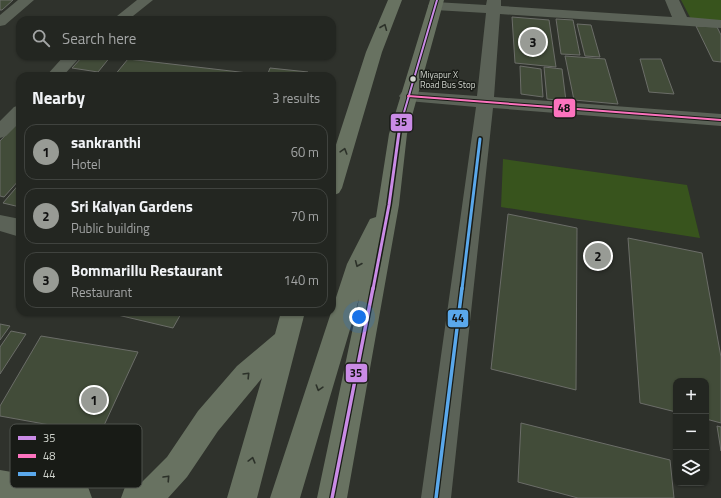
<!DOCTYPE html>
<html lang="en">
<head>
<meta charset="utf-8">
<style>
	:root { --surface:#232621; --page:#2b2e2a; --text:#f1f3f6; --muted:#a3a5a5; --line:#40433f; --accent:#989b95 }
	body { margin:0; font-family:"Titillium Web",sans-serif; background:var(--page); color:var(--text) }
	.controls { position:absolute; right:12px; bottom:12px; display:grid; overflow:hidden; border-radius:8px; box-shadow:0 1px 3px #0004 }
	.controls button { width:36px; height:36px; display:grid; place-items:center; padding:0; border:0; border-bottom:1px solid var(--line); background:var(--surface); color:var(--text); font:20px sans-serif }
	.you { position:absolute; left:359px; top:317px; width:14px; height:14px; margin:-10px; border:3px solid #fff; border-radius:50%; background:#1a73e8; box-shadow:0 0 0 6px #1a73e833 }
	.badge { display:grid; place-items:center; width:26px; height:26px; border-radius:50%; background:var(--accent); color:#111; font-size:13px; font-weight:700 }
	.pin { position:absolute; translate:-50% -50%; border:2px solid #fff; box-shadow:0 1px 4px #0006 }
	.list { margin:0; padding:0; list-style:none }
	h2 { display:flex; justify-content:space-between; align-items:center; height:52px; margin:0; padding:0 16px; font-size:17px }
	h2 small { font-size:13px; font-weight:400; color:var(--muted) }
	.list li { display:grid; grid-template-columns:26px 1fr auto; gap:12px; align-items:center; box-sizing:border-box; height:56px; margin:0 8px 8px; padding:0 8px; border:1px solid var(--line); border-radius:12px }
	.list b { display:block; font-size:15px; white-space:nowrap }
	.list p { margin:0; font-size:13px; white-space:nowrap; color:var(--muted) }
	.list em { font-size:13px; font-style:normal; color:var(--muted) }
	.icon { flex:none; width:22px; height:22px; fill:none; stroke:currentColor; stroke-width:2; stroke-linecap:round; stroke-linejoin:round }
	.map { position:relative; flex:none; width:721px; height:498px; overflow:hidden }
	.search { position:absolute; background:var(--surface); box-shadow:0 1px 3px #0004; left:16px; top:16px; width:320px; height:44px; display:flex; align-items:center; gap:10px; box-sizing:border-box; padding:0 14px; border-radius:12px; color:var(--muted); font-size:15px }
	.panel { position:absolute; background:var(--surface); box-shadow:0 1px 3px #0004; left:16px; top:72px; width:320px; height:244px; border-radius:12px }
	.map>svg:first-child { display:block }
	.green { fill:#38541d }
	.building { fill:#424c39; stroke:#6b6d68 }
	.lines { fill:none; stroke-linecap:round; stroke-linejoin:round }
	.street { fill:#5b6257; fill-rule:evenodd }
	.highway { fill:#687261; fill-rule:evenodd }
	.bus-1-far2-casing { stroke:#181b16; stroke-width:4 }
	.bus-1-far1-casing { stroke:#181b16; stroke-width:6 }
	.bus-1-casing { stroke:#181b16; stroke-width:6 }
	.bus-2-casing { stroke:#181b16; stroke-width:4 }
	.bus-3-far1-casing { stroke:#181b16; stroke-width:6 }
	.bus-3-casing { stroke:#181b16; stroke-width:6 }
	.bus-1-far2 { stroke:#ca8be6; stroke-width:2 }
	.bus-1-far1 { stroke:#ca8be6; stroke-width:3 }
	.bus-1 { stroke:#ca8be6; stroke-width:3.5 }
	.bus-2 { stroke:#fc73be; stroke-width:2 }
	.bus-3-far1 { stroke:#5aa8eb; stroke-width:3 }
	.bus-3 { stroke:#5aa8eb; stroke-width:3.5 }
	.oneway { stroke:#2c3129 }
	.bus-dot { fill:#d0d4cd; stroke:#181b16; stroke-width:1.5 }
	.labels { text-anchor:middle; dominant-baseline:central; stroke-width:3; stroke-linejoin:round; paint-order:stroke }
	.far-bus-label { font-size:9px; fill:#d0d4cd; stroke:#181b16; text-anchor:start }
	.key { fill:#181b16; stroke:#4f524d; stroke-width:1 }
	.key-label { font-size:11px; fill:#d0d4cd }
	.line-badge { stroke:#181b16; stroke-width:1.5 }
	.pale-badge-label { font-size:11px; text-anchor:middle; font-weight:bold; fill:#111 }
</style>
</head>
<body>
<div class="map">
<svg width="721" height="498" viewBox="0 0 721 498">
	<rect width="100%" height="100%" fill="#2f322c"/>
	<path class="green" d="M 681,0 L 721,0 L 721,23 L 692,21 Z
		M 503,159 L 687,185 L 700,238 L 501,207 Z"/>
	<path class="building" d="M 0,0 L 13,0 L 2,10 L 0,10 Z
		M 512,17 L 549,20 L 556,67 L 515,63 Z
		M 556,19 L 573,20 L 580,55 L 561,54 Z
		M 577,24 L 591,25 L 600,57 L 585,56 Z
		M 696,26 L 717,27 L 721,35 L 721,62 L 713,61 Z
		M 83,56 L 111,56 L 98,72 L 72,68 Z
		M 565,56 L 605,59 L 618,104 L 574,100 Z
		M 128,59 L 265,75 L 114,76 Z
		M 640,59 L 661,59 L 674,94 L 649,92 Z
		M 520,66 L 541,69 L 543,97 L 521,94 Z
		M 544,67 L 562,69 L 566,101 L 547,99 Z
		M 270,68 L 308,72 L 307,76 L 267,76 Z
		M 15,125 L 20,126 L 20,179 L 4,197 L 0,196 L 0,141 Z
		M 20,183 L 20,207 L 3,203 Z
		M 508,214 L 577,228 L 576,390 L 491,369 Z
		M 628,238 L 702,253 L 721,357 L 721,423 L 706,419 L 706,381 L 676,381 L 676,412 L 640,403 Z
		M 105,312 L 182,312 L 173,328 Z
		M 0,324 L 10,326 L 0,340 Z
		M 11,331 L 26,334 L 0,374 L 0,347 Z
		M 41,336 L 138,352 L 100,434 L 0,416 L 0,406 Z
		M 521,423 L 670,460 L 674,498 L 578,498 L 518,482 Z
		M 717,426 L 721,427 L 721,451 Z"/>
	<g class="lines">
		<path class="street" d="M 18,0 L 34,0 L 5,25 L 0,26 L 0,15 Z
			M 137,0 L 153,0 L 128,20 L 112,20 Z
			M 487,0 L 501,0 L 501,6 L 672,17 L 665,0 L 679,0 L 687,17 L 721,20 L 721,28 L 500,14 L 494,97 L 721,114 L 721,126 L 493,108 L 451,498 L 421,498 L 476,107 L 408,101 L 402,100 L 399,96 L 402,92 L 408,91 L 477,96 L 486,13 L 435,10 L 430,9 L 428,6 L 430,3 L 435,2 L 486,5 Z
			M 64,56 L 81,56 L 63,76 L 46,76 Z
			M 20,105 L 20,122 L 6,136 L 0,138 L 0,121 L 14,107 Z
			M 0,215 L 20,219 L 20,237 L 0,231 Z"/>
		<path class="highway" d="M 388,0 L 402,0 L 382,52 L 342,188 L 339,193 L 332,196 L 332,157 L 366,52 Z
			M 430,0 L 444,0 L 407,134 L 399,205 L 347,498 L 317,498 L 359,299 L 300,498 L 270,498 L 347,264 L 370,219 L 376,217 L 389,134 Z
			M 281,312 L 305,312 L 257,498 L 227,498 L 262,378 L 218,431 L 187,477 L 168,498 L 121,498 L 125,487 L 142,482 L 167,457 L 198,411 L 237,366 L 275,334 Z
			M 0,470 L 77,483 L 88,487 L 92,498 L 0,498 Z"/>
		<g class="bus-1-far2-casing">
			<path id="bus-1-far2" d="M 400,126 L 437,0"/>
		</g>
		<g class="bus-1-far1-casing">
			<path id="bus-1-far1" d="M 373,289 L 389,205 L 400,125"/>
		</g>
		<g class="bus-1-casing">
			<path id="bus-1" d="M 332,498 L 373,288"/>
		</g>
		<g class="bus-2-casing">
			<path id="bus-2" d="M 408,96 L 721,120"/>
		</g>
		<g class="bus-3-far1-casing">
			<path id="bus-3-far1" d="M 462,289 L 480,139"/>
		</g>
		<g class="bus-3-casing">
			<path id="bus-3" d="M 436,498 L 462,288"/>
		</g>
		<use href="#bus-1-far2" class="bus-1-far2"/>
		<use href="#bus-1-far1" class="bus-1-far1"/>
		<use href="#bus-1" class="bus-1"/>
		<use href="#bus-2" class="bus-2"/>
		<use href="#bus-3-far1" class="bus-3-far1"/>
		<use href="#bus-3" class="bus-3"/>
	</g>
	<defs><path id="oneway-chevron" d="M-2-3.5L2.5 0L-2 3.5" fill="none" stroke-width="1.6" stroke-linecap="round" stroke-linejoin="round"/></defs>
	<g class="oneway">
		<use href="#oneway-chevron" transform="translate(384 27) rotate(-68)"/>
		<use href="#oneway-chevron" transform="translate(344 151) rotate(-73)"/>
		<use href="#oneway-chevron" transform="translate(358 264) rotate(113)"/>
		<use href="#oneway-chevron" transform="translate(247 375) rotate(-46)"/>
		<use href="#oneway-chevron" transform="translate(319 388) rotate(107)"/>
		<use href="#oneway-chevron" transform="translate(252 460) rotate(-75)"/>
		<use href="#oneway-chevron" transform="translate(167 478) rotate(-47)"/>
	</g>
	<circle class="bus-dot" cx="413" cy="79" r="3.5"/>
	<g class="labels">
		<g class="far-bus-label">
			<text x="420" y="74">Miyapur X<tspan x="420" dy="10">Road Bus Stop</tspan></text>
		</g>
	</g>
	<rect x="10" y="424" width="132" height="64" rx="6" class="key"/>
	<rect x="18" y="436" width="18" height="4" fill="#ca8be6"/>
	<rect x="18" y="454" width="18" height="4" fill="#fc73be"/>
	<rect x="18" y="472" width="18" height="4" fill="#5aa8eb"/>
	<g class="key-label">
		<text x="43" y="442">35</text>
		<text x="43" y="460">48</text>
		<text x="43" y="478">44</text>
	</g>
	<g class="line-badge">
		<rect x="553" y="98" width="23" height="20" rx="4" fill="#fc73be"/>
		<rect x="390" y="113" width="23" height="19" rx="4" fill="#ca8be6"/>
		<rect x="447" y="309" width="22" height="19" rx="4" fill="#5aa8eb"/>
		<rect x="345" y="363" width="23" height="20" rx="4" fill="#ca8be6"/>
	</g>
	<g class="pale-badge-label">
		<text x="564" y="112">48</text>
		<text x="401" y="126">35</text>
		<text x="458" y="322">44</text>
		<text x="356" y="377">35</text>
	</g>
</svg>
<div class="controls">
<button>+</button>
<button>−</button>
<button><svg class="icon" aria-label="layers" viewBox="0 0 24 24"><path d="M12 4l9 5-9 5-9-5zM3 14l9 5 9-5"/></svg></button>
</div>
<div class="you"></div>
<div class="pin badge" style="left:94px;top:400px">1</div>
<div class="pin badge" style="left:598px;top:256px">2</div>
<div class="pin badge" style="left:533px;top:42px">3</div>
<div class="search"><svg class="icon" aria-label="search" viewBox="0 0 24 24"><circle cx="10" cy="10" r="6"/><path d="M15 15l6 6"/></svg>Search here</div>
<section class="panel">
<h2>Nearby<small>3 results</small></h2>
<ul class="list">
<li><span class="badge">1</span><div><b>sankranthi</b><p>Hotel</p></div><em>60 m</em></li>
<li><span class="badge">2</span><div><b>Sri Kalyan Gardens</b><p>Public building</p></div><em>70 m</em></li>
<li><span class="badge">3</span><div><b>Bommarillu Restaurant</b><p>Restaurant</p></div><em>140 m</em></li>
</ul>
</section>
</div>
</body>
</html>
